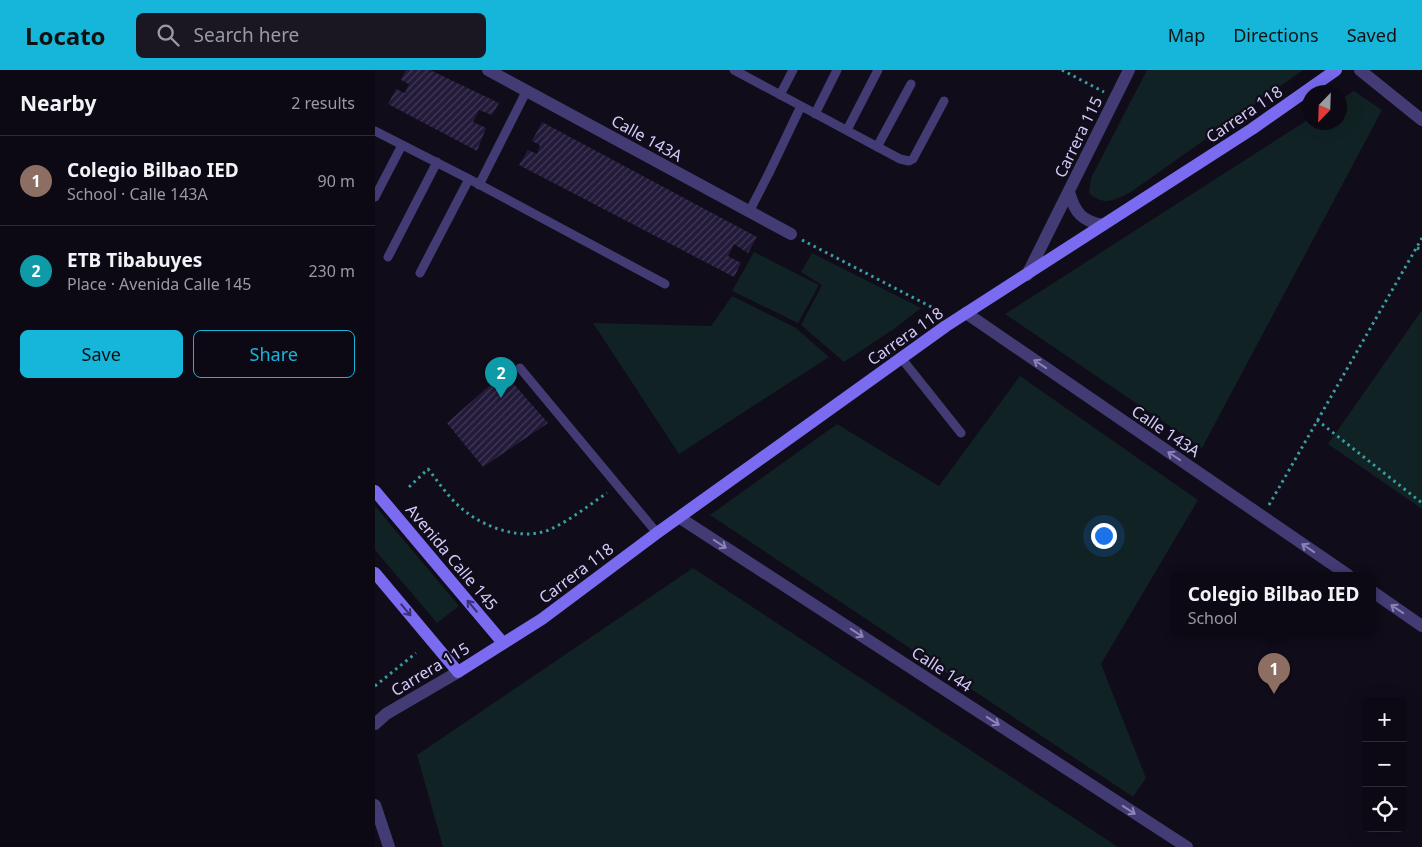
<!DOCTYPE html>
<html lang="en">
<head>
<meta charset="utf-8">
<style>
	:root { --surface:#0c0914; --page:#1a1722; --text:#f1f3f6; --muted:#9a9aa0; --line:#2c2a34; --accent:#16b6da }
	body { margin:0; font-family:"Noto Sans",sans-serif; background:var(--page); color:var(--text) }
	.controls { position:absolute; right:15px; bottom:15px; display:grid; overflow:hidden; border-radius:8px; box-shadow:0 5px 20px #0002 }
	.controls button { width:45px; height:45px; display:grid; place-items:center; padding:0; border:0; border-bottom:1px solid var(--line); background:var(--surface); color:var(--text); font:25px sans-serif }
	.compass { position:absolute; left:927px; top:15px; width:45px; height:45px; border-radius:50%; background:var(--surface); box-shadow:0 5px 20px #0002; rotate:203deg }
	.you { position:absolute; left:728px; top:465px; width:18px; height:18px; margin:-12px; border:4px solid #fff; border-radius:50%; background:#1a73e8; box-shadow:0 0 0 8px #1a73e833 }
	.badge { display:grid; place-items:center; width:32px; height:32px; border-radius:50%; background:var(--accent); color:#fff; font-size:16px; font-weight:700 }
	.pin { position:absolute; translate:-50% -41px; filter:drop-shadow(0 1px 2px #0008) }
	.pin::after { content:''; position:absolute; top:26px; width:18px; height:15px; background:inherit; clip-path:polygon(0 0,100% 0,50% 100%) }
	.popup { position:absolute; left:796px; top:502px; width:205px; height:65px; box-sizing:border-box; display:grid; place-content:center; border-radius:8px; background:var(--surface); filter:drop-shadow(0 1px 4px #0005); font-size:16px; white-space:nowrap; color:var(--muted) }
	.popup b { font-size:19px; color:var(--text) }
	.popup::after { content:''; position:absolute; left:50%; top:100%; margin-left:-10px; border:10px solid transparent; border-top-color:var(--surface) }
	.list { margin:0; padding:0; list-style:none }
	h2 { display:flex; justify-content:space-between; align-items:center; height:65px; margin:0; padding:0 20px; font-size:21px }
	h2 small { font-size:16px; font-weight:400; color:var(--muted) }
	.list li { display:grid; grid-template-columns:32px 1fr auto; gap:15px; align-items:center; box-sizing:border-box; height:90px; padding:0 20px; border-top:1px solid var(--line) }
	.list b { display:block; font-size:19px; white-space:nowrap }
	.list p { margin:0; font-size:16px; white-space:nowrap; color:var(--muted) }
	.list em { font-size:16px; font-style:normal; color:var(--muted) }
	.actions { display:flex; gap:10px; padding:15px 20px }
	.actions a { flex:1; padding:11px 0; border:1px solid var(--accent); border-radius:8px; text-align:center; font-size:18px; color:var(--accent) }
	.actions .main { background:var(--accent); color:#111 }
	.icon { flex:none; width:28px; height:28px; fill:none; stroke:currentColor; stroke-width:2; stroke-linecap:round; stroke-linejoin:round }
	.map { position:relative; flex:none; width:1047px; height:777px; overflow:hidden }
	header { display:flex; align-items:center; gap:30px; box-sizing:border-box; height:70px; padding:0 25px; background:var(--accent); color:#111 }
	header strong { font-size:24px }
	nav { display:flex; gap:28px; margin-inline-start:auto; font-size:18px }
	.search { width:350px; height:45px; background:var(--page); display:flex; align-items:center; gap:12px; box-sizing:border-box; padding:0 18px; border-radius:8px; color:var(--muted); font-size:19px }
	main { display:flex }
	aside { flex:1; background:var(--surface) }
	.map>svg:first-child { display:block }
	.green { fill:#102223 }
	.building { fill:url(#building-hatch) }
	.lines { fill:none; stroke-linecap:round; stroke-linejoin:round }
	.path { stroke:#389ea0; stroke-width:3; stroke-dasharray:2.5 4; stroke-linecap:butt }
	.service { stroke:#433c74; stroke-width:9 }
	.minor { stroke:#433c74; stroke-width:12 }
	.tertiary { stroke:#433c74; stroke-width:12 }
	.secondary { stroke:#7a6bf0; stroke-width:12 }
	.oneway { stroke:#8c84b7 }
	.oneway2 { stroke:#3a3270 }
	.labels { text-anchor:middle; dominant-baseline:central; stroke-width:4.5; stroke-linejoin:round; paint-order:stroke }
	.street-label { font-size:16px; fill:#d4cbfa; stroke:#100c1a }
</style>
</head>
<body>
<header>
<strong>Locato</strong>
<div class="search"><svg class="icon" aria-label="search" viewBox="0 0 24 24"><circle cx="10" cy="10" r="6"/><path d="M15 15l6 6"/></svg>Search here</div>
<nav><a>Map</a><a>Directions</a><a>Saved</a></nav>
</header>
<main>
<aside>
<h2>Nearby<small>2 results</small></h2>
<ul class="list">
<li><span class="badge" style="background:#8d6e63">1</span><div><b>Colegio Bilbao IED</b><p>School · Calle 143A</p></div><em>90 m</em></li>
<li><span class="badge" style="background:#0f9aa8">2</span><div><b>ETB Tibabuyes</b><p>Place · Avenida Calle 145</p></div><em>230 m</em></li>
</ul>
<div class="actions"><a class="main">Save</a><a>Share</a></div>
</aside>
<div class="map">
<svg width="1047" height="777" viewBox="0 0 1047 777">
	<defs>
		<pattern id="building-hatch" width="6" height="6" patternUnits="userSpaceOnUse" patternTransform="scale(1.25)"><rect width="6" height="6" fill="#231a39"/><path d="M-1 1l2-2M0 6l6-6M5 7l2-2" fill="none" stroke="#423a57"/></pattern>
	</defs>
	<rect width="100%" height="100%" fill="#100c1a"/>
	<path class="green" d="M 772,0 L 928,0 L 756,122 C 739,130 730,137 714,123 L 716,108 Z
		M 979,21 L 1007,40 L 827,378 L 630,244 L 934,49 L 934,52 L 964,52 L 965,30 Z
		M 379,182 L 444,215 L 423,253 L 357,221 Z
		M 437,183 L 546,238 L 519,259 L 469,292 L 426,255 L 447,215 L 426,202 Z
		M 357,226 L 421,258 L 454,287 L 304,384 L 218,253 L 336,256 Z
		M 1047,240 L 1047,439 L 953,374 Z
		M 645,306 L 823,430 L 726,594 L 771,708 L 758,727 L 335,445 L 462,354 L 564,416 Z
		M 0,436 L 84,536 L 62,553 L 0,480 Z
		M 318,498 L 743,777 L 68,777 L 42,685 Z"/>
	<path class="building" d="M 31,0 L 55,0 L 124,33 L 117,45 L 104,40 L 98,52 L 111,58 L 102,81 L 13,34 L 21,19 L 30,23 L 34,14 L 26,10 Z
		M 167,52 L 382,167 L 373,183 L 359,174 L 353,186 L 366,193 L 359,207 L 144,95 L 153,80 L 162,84 L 165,75 L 157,71 Z
		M 129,303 L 173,353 L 108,397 L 72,353 Z"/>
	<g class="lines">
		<path class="path" d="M 687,0 L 729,22
			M 427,170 L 566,242
			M 1042,178 L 1047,180
			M 942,350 L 1047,433
			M 34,417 L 53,399 C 65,414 76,431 91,442 C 113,459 151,472 178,458 C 197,449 214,435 232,423
			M 894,435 L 1047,168
			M 0,616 L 41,583"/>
		<path class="service" d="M 359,0 L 525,89 L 534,91 L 538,89 L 569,31
			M 405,25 L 418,0
			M 440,44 L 462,0
			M 472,60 L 503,0
			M 0,61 L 94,109 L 290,214
			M 502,77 L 536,14
			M 104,115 L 152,20
			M 0,127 L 27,75
			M 374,142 L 394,103 L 426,36
			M 13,187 L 62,92
			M 45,203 L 94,109
			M 527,289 L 586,363
			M 145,298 L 282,463"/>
		<path class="minor" d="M 113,0 L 416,164
			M 985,0 L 1047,50
			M 0,735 L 14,777"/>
		<path class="tertiary" d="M 694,122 C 700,143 707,151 728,155
			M 652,205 L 754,0
			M 591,243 L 973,505
			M 305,448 L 812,777
			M 998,522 L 1047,556
			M 0,654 L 11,644 L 83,602"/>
		<path class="secondary" d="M 0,421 L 128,573
			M 0,503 L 83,602 L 167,549 L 282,463 L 571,256 L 877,59 L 961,0"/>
	</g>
	<defs><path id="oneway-shaft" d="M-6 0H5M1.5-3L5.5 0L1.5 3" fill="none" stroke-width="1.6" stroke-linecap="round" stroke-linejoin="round" transform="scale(1.25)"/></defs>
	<g class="oneway">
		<use href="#oneway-shaft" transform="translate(665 294) rotate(-146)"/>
		<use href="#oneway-shaft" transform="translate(799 386) rotate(-146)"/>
		<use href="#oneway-shaft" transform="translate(345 474) rotate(33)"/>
		<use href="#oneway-shaft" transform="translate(933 478) rotate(-146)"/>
		<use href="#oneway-shaft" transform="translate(1022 539) rotate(-146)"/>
		<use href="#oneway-shaft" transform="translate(482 563) rotate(33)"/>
		<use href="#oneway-shaft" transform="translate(618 651) rotate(33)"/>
		<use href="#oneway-shaft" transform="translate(754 740) rotate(33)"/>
	</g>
	<g class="oneway2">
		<use href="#oneway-shaft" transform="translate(97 536) rotate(-130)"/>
		<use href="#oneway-shaft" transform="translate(31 540) rotate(50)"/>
	</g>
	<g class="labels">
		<g class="street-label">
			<text transform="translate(869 44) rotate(-34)">Carrera 118</text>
			<text transform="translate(703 67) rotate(-64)">Carrera 115</text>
			<text transform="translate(272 68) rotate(29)">Calle 143A</text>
			<text transform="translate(530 266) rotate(-35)">Carrera 118</text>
			<text transform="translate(791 361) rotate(34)">Calle 143A</text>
			<text transform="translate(77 487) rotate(50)">Avenida Calle 145</text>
			<text transform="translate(201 503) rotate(-37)">Carrera 118</text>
			<text transform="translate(55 599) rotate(-31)">Carrera 115</text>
			<text transform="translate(567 599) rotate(33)">Calle 144</text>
		</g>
	</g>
</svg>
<div class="controls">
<button>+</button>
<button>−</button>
<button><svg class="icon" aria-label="locate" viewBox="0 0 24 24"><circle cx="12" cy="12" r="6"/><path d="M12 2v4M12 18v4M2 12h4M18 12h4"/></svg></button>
</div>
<svg class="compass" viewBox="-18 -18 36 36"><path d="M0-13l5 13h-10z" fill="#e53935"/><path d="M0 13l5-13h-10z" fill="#9a9aa0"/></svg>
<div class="you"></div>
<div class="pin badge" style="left:899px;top:624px;background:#8d6e63">1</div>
<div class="popup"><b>Colegio Bilbao IED</b>School</div>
<div class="pin badge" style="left:126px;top:328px;background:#0f9aa8">2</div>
</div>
</main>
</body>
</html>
